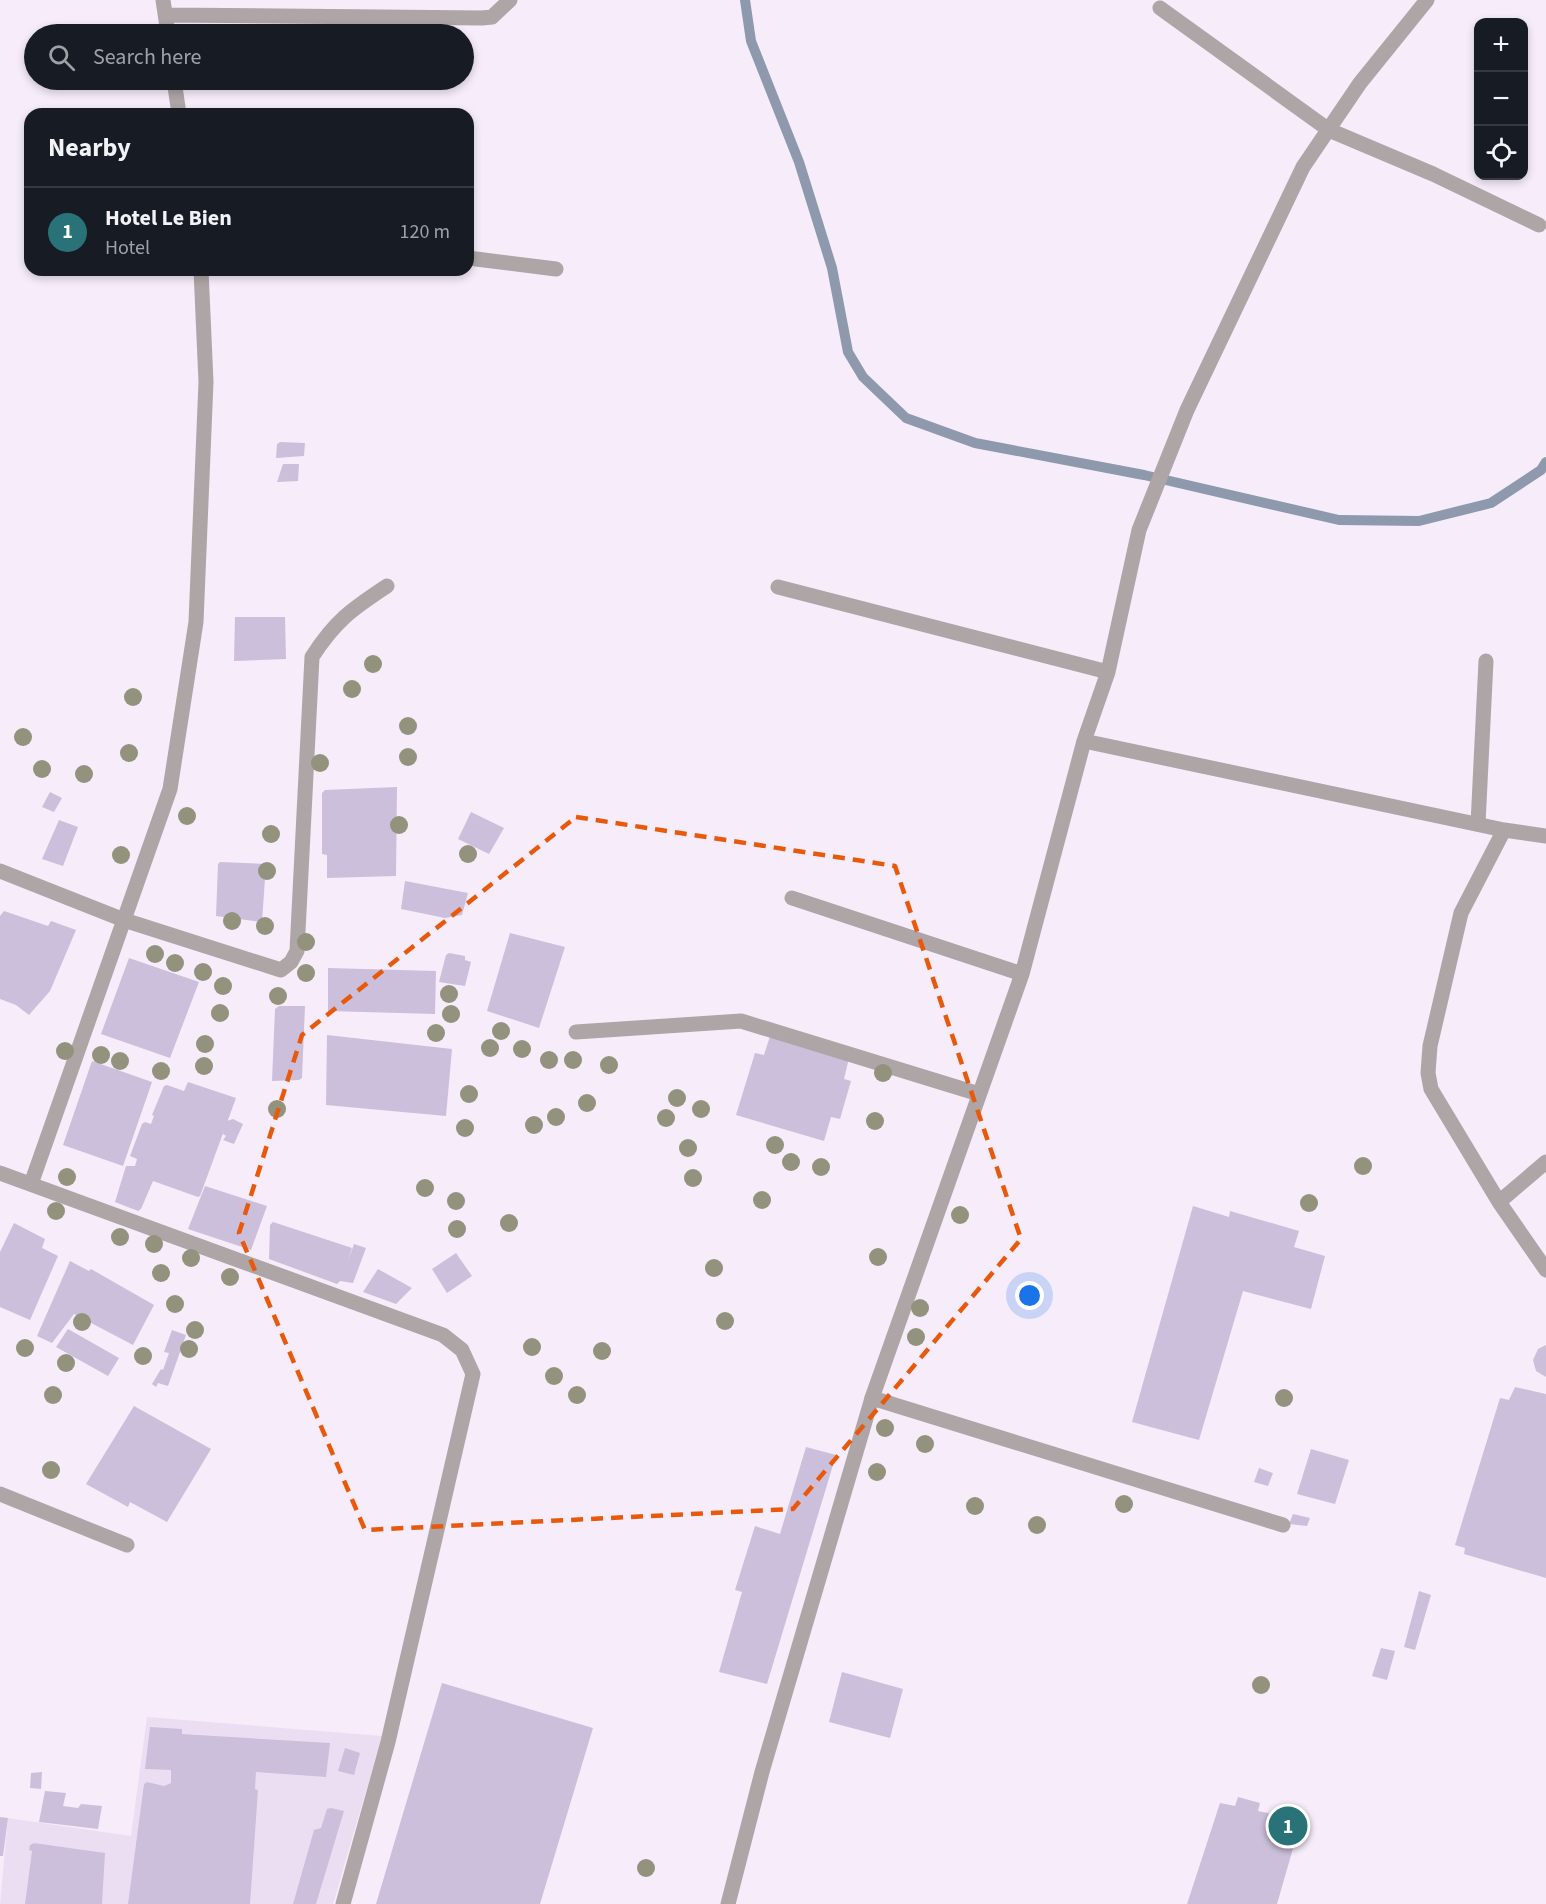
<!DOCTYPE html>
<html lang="en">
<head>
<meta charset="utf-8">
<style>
	:root { --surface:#171b24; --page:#20242c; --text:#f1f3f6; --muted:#9ea1a6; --line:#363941; --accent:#297378 }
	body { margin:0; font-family:"Source Sans 3",sans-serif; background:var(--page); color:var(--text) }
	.controls { position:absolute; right:18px; top:18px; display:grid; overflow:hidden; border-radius:12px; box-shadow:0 3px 9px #0003 }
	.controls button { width:54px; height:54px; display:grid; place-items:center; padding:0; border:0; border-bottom:2px solid var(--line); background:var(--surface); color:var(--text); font:30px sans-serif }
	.you { position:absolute; left:1030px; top:1296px; width:21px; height:21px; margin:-15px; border:4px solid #fff; border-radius:50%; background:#1a73e8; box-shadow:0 0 0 9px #1a73e833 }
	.badge { display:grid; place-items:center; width:39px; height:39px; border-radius:50%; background:var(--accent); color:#fff; font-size:20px; font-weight:700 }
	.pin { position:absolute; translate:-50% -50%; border:3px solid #fff; box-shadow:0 2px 6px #0006 }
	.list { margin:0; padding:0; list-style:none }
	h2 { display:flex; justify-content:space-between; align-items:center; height:78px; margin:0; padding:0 24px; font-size:26px }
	h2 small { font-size:20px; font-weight:400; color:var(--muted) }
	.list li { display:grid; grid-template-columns:39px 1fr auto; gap:18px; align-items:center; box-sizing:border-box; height:90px; padding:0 24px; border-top:2px solid var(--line) }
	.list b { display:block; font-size:22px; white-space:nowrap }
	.list p { margin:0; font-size:20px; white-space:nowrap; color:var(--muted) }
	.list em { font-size:20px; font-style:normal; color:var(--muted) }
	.icon { flex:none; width:33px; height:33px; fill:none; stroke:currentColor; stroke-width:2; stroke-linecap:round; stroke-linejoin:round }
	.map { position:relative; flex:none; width:1546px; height:1904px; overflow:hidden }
	.search { position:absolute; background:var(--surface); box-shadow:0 3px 9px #0003; left:24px; top:24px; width:450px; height:66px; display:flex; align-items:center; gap:15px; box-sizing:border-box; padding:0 21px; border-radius:33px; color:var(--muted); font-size:22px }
	.panel { position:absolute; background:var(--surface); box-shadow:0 3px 9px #0003; left:24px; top:108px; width:450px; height:168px; border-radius:18px }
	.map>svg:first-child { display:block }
	.built { fill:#ecdef2 }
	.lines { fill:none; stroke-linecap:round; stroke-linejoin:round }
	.stream { stroke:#8e99ad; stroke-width:10 }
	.building { fill:#ccbfdb }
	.lane { stroke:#ada5a6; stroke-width:15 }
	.street { stroke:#ada5a6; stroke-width:15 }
	.tree { fill:#92927d }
	.marked { fill:none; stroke:#e8590c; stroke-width:4.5; stroke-dasharray:12 8; stroke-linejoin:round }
</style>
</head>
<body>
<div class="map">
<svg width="1546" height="1904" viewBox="0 0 1546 1904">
	<rect width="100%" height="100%" fill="#f6ecfa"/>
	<path class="built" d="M 147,1717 L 382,1736 L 333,1904 L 0,1904 L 8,1818 L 131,1836 Z"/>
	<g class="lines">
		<path class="stream" d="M 745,0 L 751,41 L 799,162 L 832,268 L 848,352 L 863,377 L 906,418 L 975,443 L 1144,475 L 1339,520 L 1419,521 L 1491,503 L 1541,470 L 1546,462"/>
	</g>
	<path class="building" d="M 280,442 L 305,443 L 304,456 L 276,458 L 277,444 Z
		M 283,464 L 299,464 L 298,481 L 277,482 Z
		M 235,617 L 285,617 L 286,659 L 234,661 Z
		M 397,787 L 396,876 L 327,878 L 327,855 L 322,854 L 322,793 L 325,790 Z
		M 50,792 L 62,798 L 54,812 L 42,807 Z
		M 471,812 L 504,828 L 489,854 L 458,839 Z
		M 59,820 L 78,827 L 63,866 L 42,859 Z
		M 220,862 L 266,864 L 262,922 L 216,916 L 218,864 Z
		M 405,881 L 468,893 L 462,915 L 445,918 L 401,909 Z
		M 4,911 L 48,926 L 51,921 L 76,930 L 50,991 L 29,1015 L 16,1005 L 0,999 L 0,916 Z
		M 510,933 L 565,947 L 539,1028 L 487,1011 Z
		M 449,953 L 465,956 L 465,960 L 471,962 L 465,986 L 439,982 L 446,955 Z
		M 129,958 L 199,982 L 170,1058 L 101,1034 Z
		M 328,968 L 436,971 L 435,1014 L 328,1011 Z
		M 279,1006 L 305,1006 L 302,1078 L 299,1080 L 272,1081 L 275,1009 Z
		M 771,1033 L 850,1054 L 844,1079 L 851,1081 L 840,1119 L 831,1117 L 824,1141 L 736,1115 L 755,1053 L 764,1055 Z
		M 327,1035 L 452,1049 L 446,1116 L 326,1105 Z
		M 92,1061 L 152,1082 L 123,1166 L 63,1145 Z
		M 188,1082 L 236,1098 L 200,1196 L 198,1197 L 153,1181 L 141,1209 L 138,1211 L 115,1202 L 126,1166 L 135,1166 L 137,1159 L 130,1156 L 142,1124 L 145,1122 L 151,1124 L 154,1116 L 152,1115 L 164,1086 L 167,1085 L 184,1091 Z
		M 233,1119 L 243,1124 L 234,1144 L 223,1140 L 226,1136 L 223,1134 L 227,1121 Z
		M 205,1186 L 267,1206 L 251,1250 L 188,1229 Z
		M 1193,1206 L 1229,1217 L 1230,1211 L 1299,1231 L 1294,1247 L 1325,1256 L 1311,1309 L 1243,1291 L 1199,1440 L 1132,1422 Z
		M 273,1222 L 352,1248 L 348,1261 L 354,1244 L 366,1248 L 353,1283 L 340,1281 L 337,1284 L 269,1259 L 270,1225 Z
		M 14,1223 L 45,1239 L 42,1248 L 58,1256 L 30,1320 L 0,1307 L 0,1252 Z
		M 456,1253 L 472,1276 L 447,1293 L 432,1269 Z
		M 70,1261 L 89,1271 L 91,1269 L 154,1305 L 133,1345 L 74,1314 L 52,1343 L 37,1336 Z
		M 378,1269 L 412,1288 L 396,1304 L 363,1292 Z
		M 68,1329 L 119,1358 L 108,1376 L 56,1347 Z
		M 172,1330 L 186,1335 L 168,1386 L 158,1383 L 156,1387 L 152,1384 L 161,1369 L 163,1370 L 169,1353 L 164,1352 Z
		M 1546,1345 L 1546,1377 L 1536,1371 L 1533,1360 L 1538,1349 Z
		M 1515,1387 L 1546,1394 L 1546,1578 L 1464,1554 L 1465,1548 L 1455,1545 L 1500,1398 L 1509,1400 Z
		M 134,1406 L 211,1449 L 167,1522 L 130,1502 L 128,1507 L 86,1484 Z
		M 806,1447 L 836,1455 L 767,1684 L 719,1672 L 742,1592 L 735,1590 L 755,1526 L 780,1534 Z
		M 1311,1449 L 1349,1460 L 1335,1504 L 1297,1494 Z
		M 1259,1468 L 1273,1473 L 1268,1486 L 1254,1482 Z
		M 1293,1514 L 1310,1518 L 1307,1526 L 1289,1524 Z
		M 1419,1591 L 1431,1595 L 1415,1650 L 1404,1647 Z
		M 1381,1648 L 1395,1651 L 1387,1680 L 1372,1676 Z
		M 842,1672 L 903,1689 L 890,1738 L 829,1722 Z
		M 442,1683 L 593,1728 L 540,1904 L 376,1904 Z
		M 150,1727 L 182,1729 L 182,1734 L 330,1743 L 326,1777 L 256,1772 L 255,1789 L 258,1790 L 250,1904 L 128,1904 L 144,1784 L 147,1782 L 164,1786 L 171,1783 L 171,1770 L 145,1769 Z
		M 345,1748 L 360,1753 L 354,1775 L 338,1771 Z
		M 42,1772 L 41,1789 L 30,1788 L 31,1773 Z
		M 45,1791 L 66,1793 L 63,1806 L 78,1808 L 81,1804 L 102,1806 L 98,1829 L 39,1822 Z
		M 1238,1797 L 1260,1803 L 1258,1811 L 1299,1820 L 1293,1837 L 1296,1838 L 1277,1904 L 1187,1904 L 1220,1803 L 1235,1806 Z
		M 331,1808 L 344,1811 L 316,1904 L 293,1904 L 314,1830 L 321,1828 L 327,1809 Z
		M 0,1817 L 8,1818 L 3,1856 L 0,1856 Z
		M 34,1843 L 105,1853 L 102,1904 L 25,1904 L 32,1851 L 29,1850 L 30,1845 Z"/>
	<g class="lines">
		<path class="lane" d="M 1478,824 L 1486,661
			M 576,1032 L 741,1021 L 979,1094
			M 872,1398 L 1283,1525"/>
		<path class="street" d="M 163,0 L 168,34
			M 1160,8 L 1329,130 L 1433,174 L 1539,225
			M 166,15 L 482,18 L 492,17 L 510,0
			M 174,80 L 179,114
			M 468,258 L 556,269
			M 778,587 L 1108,672
			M 1084,741 L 1504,830 L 1546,836
			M 1504,830 L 1461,913 L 1430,1046 L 1428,1073 L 1431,1089 L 1499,1202 L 1546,1270
			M 0,871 L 124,920 L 281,970 L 291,962 L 297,951 L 312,657 C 335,621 352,609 387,586
			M 792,898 L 1022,974
			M 0,1173 L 443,1335 L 462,1350 L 473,1374 L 388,1742 L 343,1904
			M 31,1184 L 170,789 L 196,622 L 206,382 L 201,270
			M 1499,1202 L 1546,1162
			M 0,1494 L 127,1545
			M 728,1904 L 762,1772 L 872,1398 L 1022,974 L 1084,741 L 1108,672 L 1139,530 L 1187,410 L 1303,167 L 1360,83 L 1427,0"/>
	</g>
	<g class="tree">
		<circle cx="373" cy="664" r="9"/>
		<circle cx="352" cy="689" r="9"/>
		<circle cx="133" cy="697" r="9"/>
		<circle cx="408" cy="726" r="9"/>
		<circle cx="23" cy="737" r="9"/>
		<circle cx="129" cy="753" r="9"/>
		<circle cx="408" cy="757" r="9"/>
		<circle cx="320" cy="763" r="9"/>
		<circle cx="42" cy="769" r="9"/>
		<circle cx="84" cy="774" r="9"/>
		<circle cx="187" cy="816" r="9"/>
		<circle cx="399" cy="825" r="9"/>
		<circle cx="271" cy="834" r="9"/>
		<circle cx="468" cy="854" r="9"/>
		<circle cx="121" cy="855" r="9"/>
		<circle cx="267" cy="871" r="9"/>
		<circle cx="232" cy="921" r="9"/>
		<circle cx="265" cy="926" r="9"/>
		<circle cx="306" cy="942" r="9"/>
		<circle cx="155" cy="954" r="9"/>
		<circle cx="175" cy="963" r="9"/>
		<circle cx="203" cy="972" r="9"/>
		<circle cx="306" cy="973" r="9"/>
		<circle cx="223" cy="986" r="9"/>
		<circle cx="449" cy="994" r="9"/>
		<circle cx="278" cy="996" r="9"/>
		<circle cx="220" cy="1013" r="9"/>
		<circle cx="451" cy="1014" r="9"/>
		<circle cx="501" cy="1031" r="9"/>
		<circle cx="436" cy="1033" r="9"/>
		<circle cx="205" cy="1044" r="9"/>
		<circle cx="490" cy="1048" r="9"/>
		<circle cx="522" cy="1049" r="9"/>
		<circle cx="65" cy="1051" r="9"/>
		<circle cx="101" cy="1055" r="9"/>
		<circle cx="549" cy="1060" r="9"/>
		<circle cx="573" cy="1060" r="9"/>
		<circle cx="120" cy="1061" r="9"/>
		<circle cx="609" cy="1065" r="9"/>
		<circle cx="204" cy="1066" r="9"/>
		<circle cx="161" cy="1071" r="9"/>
		<circle cx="883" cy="1073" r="9"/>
		<circle cx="469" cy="1094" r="9"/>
		<circle cx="677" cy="1098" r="9"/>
		<circle cx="587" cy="1103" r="9"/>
		<circle cx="277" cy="1109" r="9"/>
		<circle cx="701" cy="1109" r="9"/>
		<circle cx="556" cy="1117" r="9"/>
		<circle cx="666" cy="1118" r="9"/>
		<circle cx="875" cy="1121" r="9"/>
		<circle cx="534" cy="1125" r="9"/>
		<circle cx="465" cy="1128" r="9"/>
		<circle cx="775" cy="1145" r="9"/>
		<circle cx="688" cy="1148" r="9"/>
		<circle cx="791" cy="1162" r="9"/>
		<circle cx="1363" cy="1166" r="9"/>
		<circle cx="821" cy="1167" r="9"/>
		<circle cx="67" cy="1177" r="9"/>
		<circle cx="693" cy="1178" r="9"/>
		<circle cx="425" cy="1188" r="9"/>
		<circle cx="762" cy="1200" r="9"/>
		<circle cx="456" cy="1201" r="9"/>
		<circle cx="1309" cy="1203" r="9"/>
		<circle cx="56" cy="1211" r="9"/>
		<circle cx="960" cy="1215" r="9"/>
		<circle cx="509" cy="1223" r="9"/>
		<circle cx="457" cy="1229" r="9"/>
		<circle cx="120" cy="1237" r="9"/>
		<circle cx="154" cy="1244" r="9"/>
		<circle cx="878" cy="1257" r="9"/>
		<circle cx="191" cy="1258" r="9"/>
		<circle cx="714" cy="1268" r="9"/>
		<circle cx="161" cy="1273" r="9"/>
		<circle cx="230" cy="1277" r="9"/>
		<circle cx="175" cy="1304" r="9"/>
		<circle cx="920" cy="1308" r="9"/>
		<circle cx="725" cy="1321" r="9"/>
		<circle cx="82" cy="1322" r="9"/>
		<circle cx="195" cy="1330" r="9"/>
		<circle cx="916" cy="1337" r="9"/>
		<circle cx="532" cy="1347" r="9"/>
		<circle cx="25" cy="1348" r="9"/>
		<circle cx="189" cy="1349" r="9"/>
		<circle cx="602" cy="1351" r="9"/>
		<circle cx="143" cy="1356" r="9"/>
		<circle cx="66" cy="1363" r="9"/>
		<circle cx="554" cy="1376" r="9"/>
		<circle cx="53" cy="1395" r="9"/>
		<circle cx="577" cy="1395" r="9"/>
		<circle cx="1284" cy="1398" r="9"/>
		<circle cx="885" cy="1428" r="9"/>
		<circle cx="925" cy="1444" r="9"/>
		<circle cx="51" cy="1470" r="9"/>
		<circle cx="877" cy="1472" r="9"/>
		<circle cx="1124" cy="1504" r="9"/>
		<circle cx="975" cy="1506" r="9"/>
		<circle cx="1037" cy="1525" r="9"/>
		<circle cx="1261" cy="1685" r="9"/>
		<circle cx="646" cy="1868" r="9"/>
	</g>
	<path class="marked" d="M 576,817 L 895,866 L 1021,1239 L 793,1509 L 365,1530 L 239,1233 L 302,1035 Z"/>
</svg>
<div class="controls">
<button>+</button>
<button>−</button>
<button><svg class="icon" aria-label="locate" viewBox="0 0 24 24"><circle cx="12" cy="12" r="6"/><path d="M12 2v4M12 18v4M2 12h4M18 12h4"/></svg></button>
</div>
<div class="you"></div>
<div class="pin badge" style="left:1288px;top:1826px">1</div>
<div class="search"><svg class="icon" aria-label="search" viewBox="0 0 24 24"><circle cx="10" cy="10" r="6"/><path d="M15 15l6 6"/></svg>Search here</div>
<section class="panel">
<h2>Nearby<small></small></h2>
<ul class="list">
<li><span class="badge">1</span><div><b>Hotel Le Bien</b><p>Hotel</p></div><em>120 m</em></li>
</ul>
</section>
</div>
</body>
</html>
